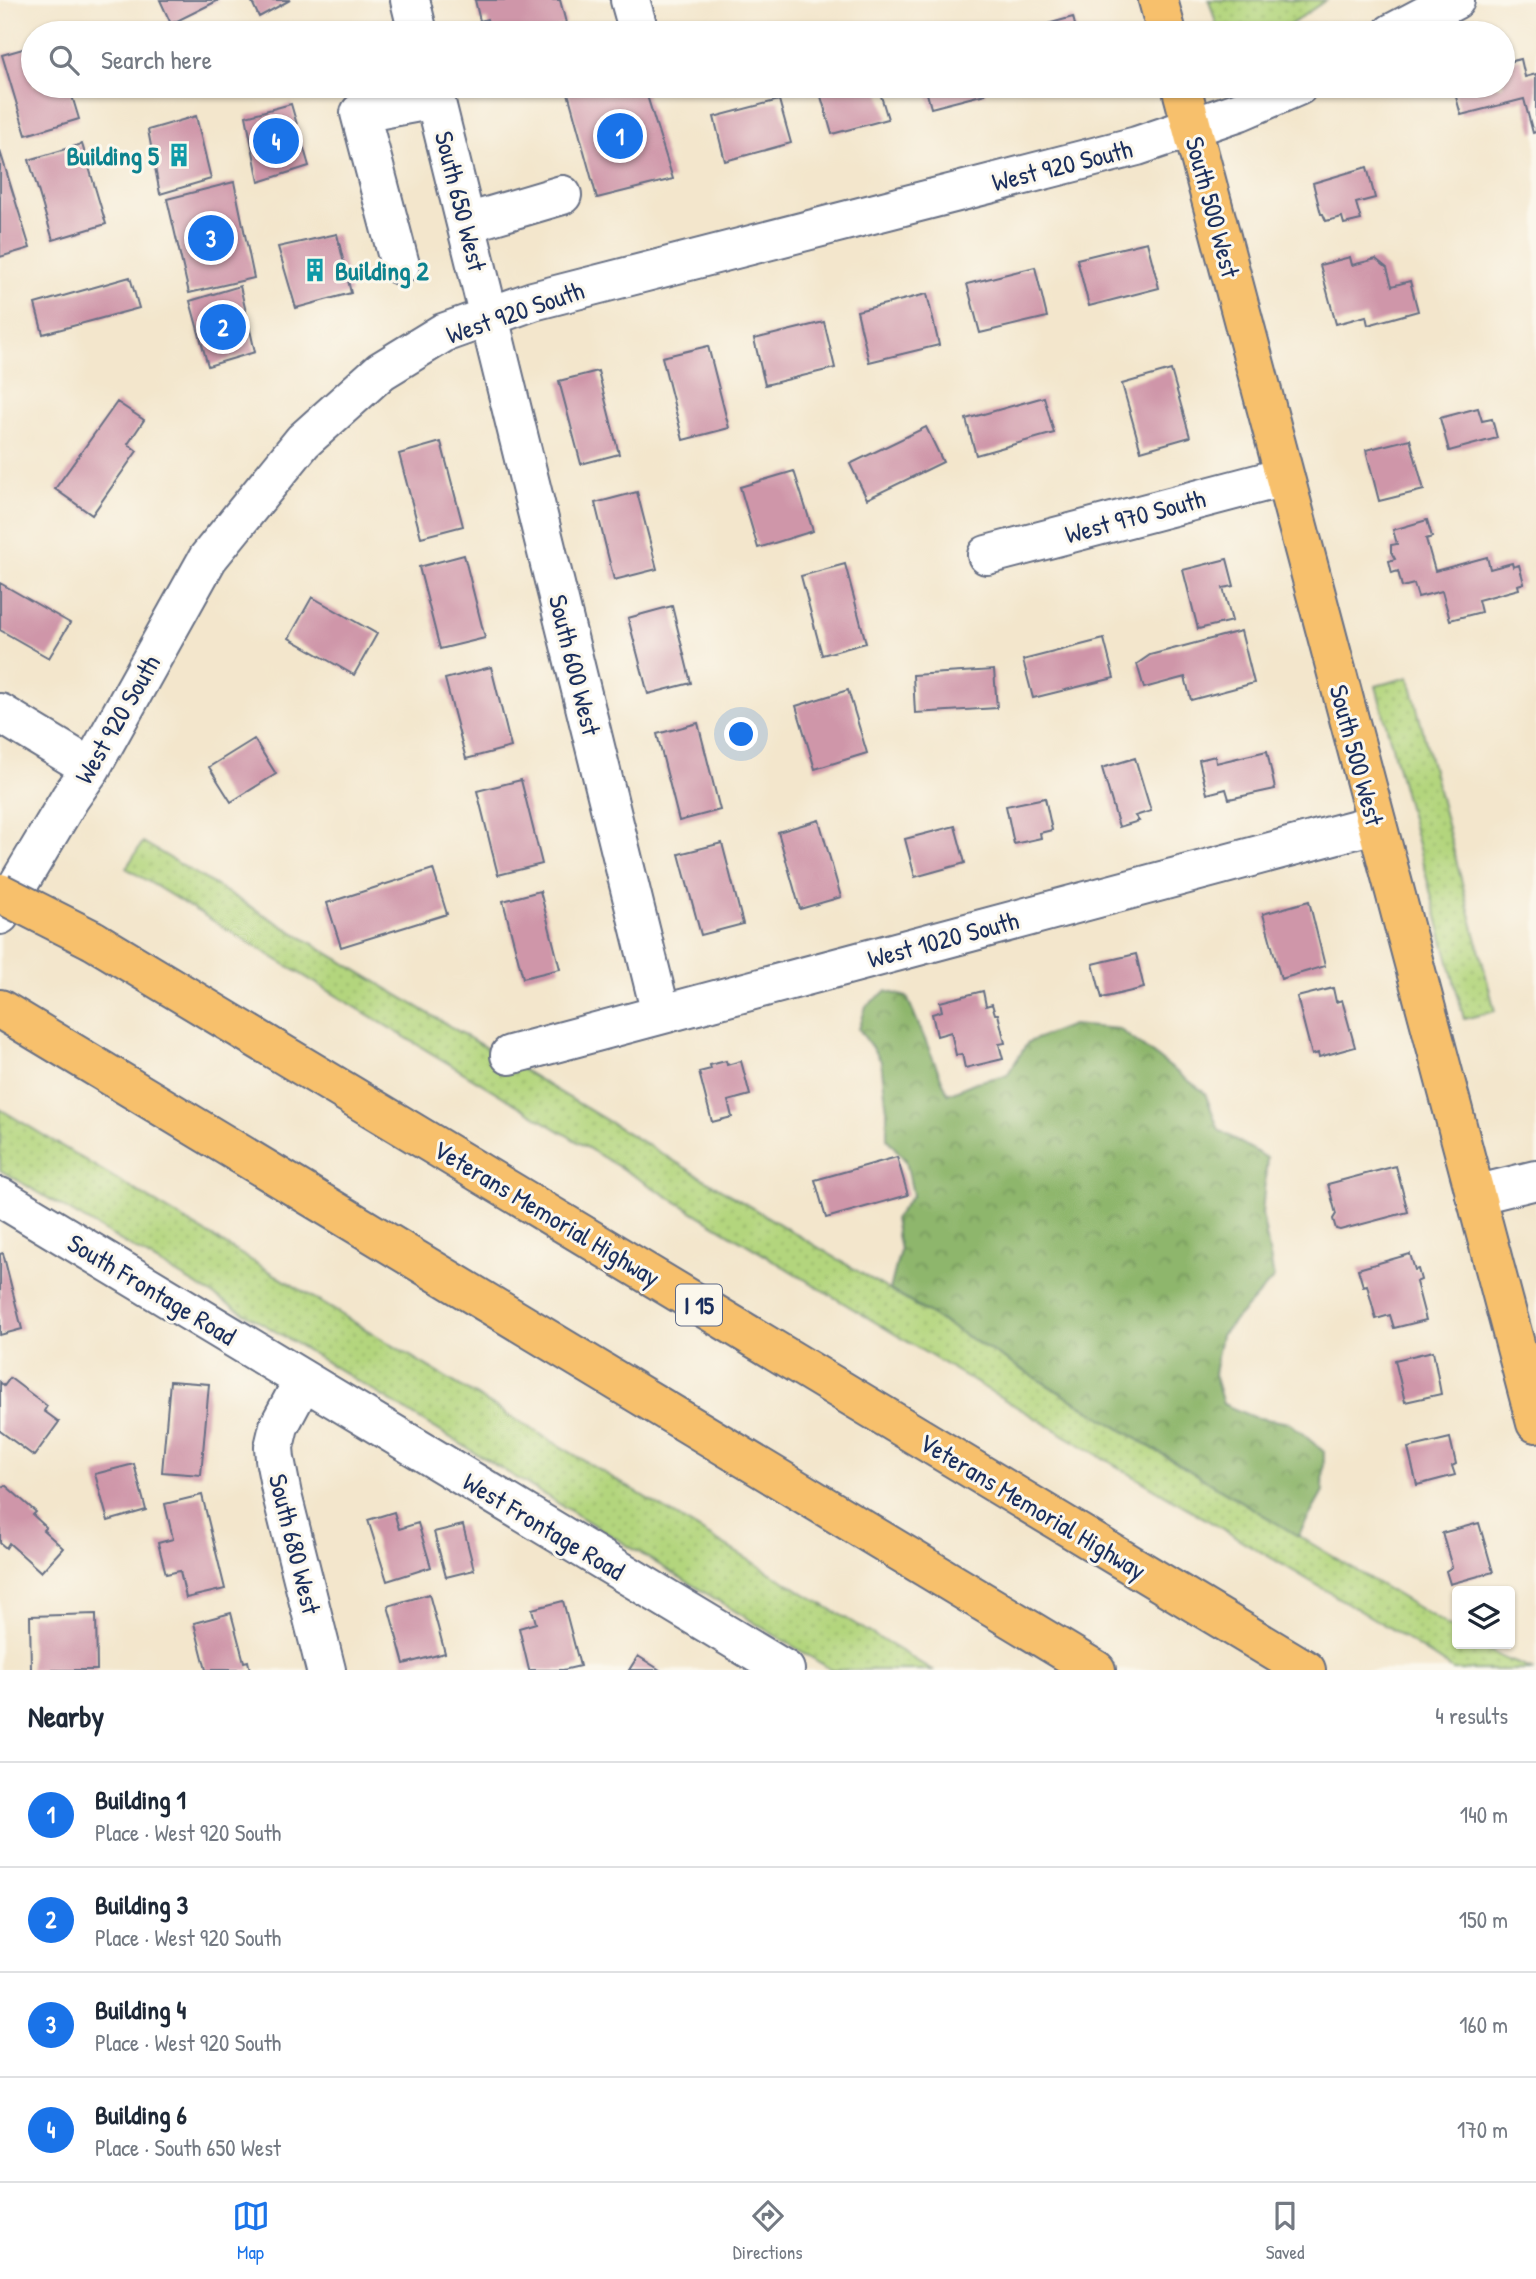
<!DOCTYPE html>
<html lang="en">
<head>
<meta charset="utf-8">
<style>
	:root { --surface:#fff; --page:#f2f2f3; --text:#1f2937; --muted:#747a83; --line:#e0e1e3; --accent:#1a73e8 }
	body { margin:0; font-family:"Patrick Hand",sans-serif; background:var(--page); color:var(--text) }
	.controls { position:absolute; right:21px; bottom:21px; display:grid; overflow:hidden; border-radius:7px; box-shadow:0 2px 5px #0004 }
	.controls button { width:63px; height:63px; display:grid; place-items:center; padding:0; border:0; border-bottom:2px solid var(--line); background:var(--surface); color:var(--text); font:35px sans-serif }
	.you { position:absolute; left:742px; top:735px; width:24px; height:24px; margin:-18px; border:5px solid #fff; border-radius:50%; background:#1a73e8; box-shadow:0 0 0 10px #1a73e833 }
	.badge { display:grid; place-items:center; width:46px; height:46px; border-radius:50%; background:var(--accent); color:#fff; font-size:23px; font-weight:700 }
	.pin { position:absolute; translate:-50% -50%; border:4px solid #fff; box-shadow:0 2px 7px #0006 }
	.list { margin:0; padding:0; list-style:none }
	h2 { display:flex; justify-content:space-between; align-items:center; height:91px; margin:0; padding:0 28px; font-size:30px }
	h2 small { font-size:23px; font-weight:400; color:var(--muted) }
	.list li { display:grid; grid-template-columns:46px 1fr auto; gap:21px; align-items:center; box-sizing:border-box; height:105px; padding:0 28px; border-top:2px solid var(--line) }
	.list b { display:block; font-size:26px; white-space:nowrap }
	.list p { margin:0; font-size:23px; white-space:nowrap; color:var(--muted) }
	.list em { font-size:23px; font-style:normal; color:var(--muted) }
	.icon { flex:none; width:38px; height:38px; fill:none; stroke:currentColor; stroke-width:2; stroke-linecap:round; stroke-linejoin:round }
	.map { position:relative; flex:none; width:1536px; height:1670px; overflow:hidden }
	.search { position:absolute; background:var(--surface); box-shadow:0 2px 5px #0004; left:21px; right:21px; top:21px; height:77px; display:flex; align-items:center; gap:18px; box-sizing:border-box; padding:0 24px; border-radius:38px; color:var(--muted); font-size:26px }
	.sheet { height:511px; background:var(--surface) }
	nav { display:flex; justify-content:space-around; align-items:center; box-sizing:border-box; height:98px; border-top:2px solid var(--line); background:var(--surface); font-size:19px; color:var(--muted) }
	nav a { display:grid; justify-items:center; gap:4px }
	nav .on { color:var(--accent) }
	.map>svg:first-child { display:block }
	.grass { fill:url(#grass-dots); stroke:#67826e; stroke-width:2 }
	.forest { fill:url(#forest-crowns); stroke:#547265; stroke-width:2 }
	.building { fill:#cf96a9 }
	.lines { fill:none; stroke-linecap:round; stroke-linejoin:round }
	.minor-casing { stroke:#676f84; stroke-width:42 }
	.major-casing { stroke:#676f84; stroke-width:42 }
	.highway-casing { stroke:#676f84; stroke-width:42 }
	.minor { stroke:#fff; stroke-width:38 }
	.major { stroke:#f7c06c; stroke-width:38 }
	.highway { stroke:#f7c06c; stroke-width:38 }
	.highway-bridge-casing { stroke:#676f84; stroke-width:42; stroke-linecap:butt }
	.highway-bridge { stroke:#f7c06c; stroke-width:38 }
	.labels { text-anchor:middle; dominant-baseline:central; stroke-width:6; stroke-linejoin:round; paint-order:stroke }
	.shield { fill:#fbf7ec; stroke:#5e6b89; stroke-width:2 }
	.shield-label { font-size:24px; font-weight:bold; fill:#1b2f5e }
	.culture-label { font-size:26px; font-weight:bold; fill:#0d838f; stroke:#fbf7ec; text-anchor:end }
	.street-label { font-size:26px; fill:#1b2f5e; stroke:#fbf7ec }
</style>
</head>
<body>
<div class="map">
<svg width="1536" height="1670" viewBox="0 0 1536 1670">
	<defs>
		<pattern id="grass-dots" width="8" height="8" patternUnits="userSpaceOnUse" patternTransform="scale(1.75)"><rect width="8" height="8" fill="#b3d57d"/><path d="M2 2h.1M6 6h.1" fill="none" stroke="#99b76e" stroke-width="1.8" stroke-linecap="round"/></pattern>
		<pattern id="forest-crowns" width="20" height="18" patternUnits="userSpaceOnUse" patternTransform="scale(1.75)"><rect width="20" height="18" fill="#8eb66c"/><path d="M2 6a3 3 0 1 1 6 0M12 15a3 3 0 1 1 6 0" fill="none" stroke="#73945c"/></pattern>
	</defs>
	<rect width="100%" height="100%" fill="#fbf7ec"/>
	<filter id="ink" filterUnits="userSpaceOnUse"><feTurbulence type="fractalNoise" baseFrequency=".0143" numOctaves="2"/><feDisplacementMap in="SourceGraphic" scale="14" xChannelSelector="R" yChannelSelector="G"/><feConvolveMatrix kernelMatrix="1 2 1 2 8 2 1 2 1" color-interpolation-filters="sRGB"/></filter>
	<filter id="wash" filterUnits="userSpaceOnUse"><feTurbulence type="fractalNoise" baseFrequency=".00686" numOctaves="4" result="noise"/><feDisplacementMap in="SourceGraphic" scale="28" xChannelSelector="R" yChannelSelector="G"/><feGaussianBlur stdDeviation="1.57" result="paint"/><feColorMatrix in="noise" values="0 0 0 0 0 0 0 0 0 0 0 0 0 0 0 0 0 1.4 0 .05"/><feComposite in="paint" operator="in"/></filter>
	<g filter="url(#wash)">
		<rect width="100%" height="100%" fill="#f3e6cc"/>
		<path class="grass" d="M 1209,0 L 1326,0 L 1278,33 L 1219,33 Z
			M 1409,677 L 1495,1011 L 1464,1019 L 1376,686 Z
			M 143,842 L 1457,1631 L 1457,1644 L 1478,1644 L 1503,1658 L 1534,1670 L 1453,1670 L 1391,1629 L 931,1356 L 126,868 Z
			M 0,1109 L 892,1646 L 932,1670 L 832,1670 L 285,1337 L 0,1170 Z"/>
		<path class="forest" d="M 886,991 L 907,997 L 948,1094 L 976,1082 L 1007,1075 L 1028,1042 L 1072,1025 L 1119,1029 L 1205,1093 L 1219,1130 L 1267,1158 L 1262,1214 L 1274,1278 L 1221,1335 L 1214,1374 L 1223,1404 L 1253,1417 L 1290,1423 L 1324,1452 L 1323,1492 L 1298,1536 L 890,1290 L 900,1250 L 894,1219 L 913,1195 L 906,1161 L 887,1139 L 887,1111 L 881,1061 L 859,1029 L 866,1006 Z"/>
		<g id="blocks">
			<path class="building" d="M 160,0 L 219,0 L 171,24 Z
				M 251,0 L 290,0 L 259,17 Z
				M 475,0 L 560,0 L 566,23 L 551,29 L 553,33 L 490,33 L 487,19 L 480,21 Z
				M 1073,17 L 1077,33 L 1018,33 L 1018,32 Z
				M 33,46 L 33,86 L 69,86 L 79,119 L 26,135 L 2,55 Z
				M 1521,59 L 1525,77 L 1536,74 L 1536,132 L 1533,133 L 1524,99 L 1461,115 L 1453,86 L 1503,86 L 1503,63 Z
				M 596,86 L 644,86 L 673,179 L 597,198 L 568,93 Z
				M 818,86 L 878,86 L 888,119 L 832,134 Z
				M 925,86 L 982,86 L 985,94 L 931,108 Z
				M 779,100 L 791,143 L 725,161 L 714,117 Z
				M 291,104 L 309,166 L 259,182 L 246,116 Z
				M 196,116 L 211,179 L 160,194 L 148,130 Z
				M 82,144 L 106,224 L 53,240 L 29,160 Z
				M 0,151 L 30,248 L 0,257 Z
				M 1367,167 L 1375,198 L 1356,203 L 1361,220 L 1344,224 L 1342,217 L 1326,221 L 1323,214 L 1321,214 L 1313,183 Z
				M 234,182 L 254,278 L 189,293 L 167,199 Z
				M 337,234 L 351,293 L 296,308 L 278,247 Z
				M 1147,242 L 1159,288 L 1089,306 L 1077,259 Z
				M 1350,257 L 1352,265 L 1376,259 L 1387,268 L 1392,286 L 1410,281 L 1418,311 L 1368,325 L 1366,316 L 1336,324 L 1320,265 Z
				M 1035,267 L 1047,317 L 980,333 L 967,284 Z
				M 130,277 L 139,308 L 43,334 L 35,304 Z
				M 240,286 L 255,352 L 208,366 L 190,301 Z
				M 927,294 L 939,345 L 869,362 L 857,311 Z
				M 824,322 L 835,368 L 765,385 L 754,339 Z
				M 708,346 L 729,428 L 683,440 L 662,357 Z
				M 1171,370 L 1190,437 L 1141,451 L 1122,384 Z
				M 598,371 L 619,454 L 581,464 L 559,381 Z
				M 1044,397 L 1054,433 L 976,455 L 966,419 Z
				M 117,402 L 144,420 L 128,444 L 137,451 L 92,515 L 55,489 Z
				M 1478,408 L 1482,421 L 1492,419 L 1497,438 L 1449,451 L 1440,418 Z
				M 926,427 L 943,462 L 867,499 L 850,464 Z
				M 1410,439 L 1424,490 L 1379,501 L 1366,450 Z
				M 441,442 L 463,526 L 421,537 L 399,454 Z
				M 794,471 L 813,531 L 758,548 L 740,487 Z
				M 637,492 L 657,569 L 614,580 L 595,503 Z
				M 1427,520 L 1432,537 L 1426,539 L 1435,571 L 1487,557 L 1490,569 L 1512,563 L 1513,567 L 1519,565 L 1524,583 L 1518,585 L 1519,589 L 1478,600 L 1481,612 L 1450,620 L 1442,591 L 1418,597 L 1414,584 L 1402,587 L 1398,571 L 1392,573 L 1389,561 L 1395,559 L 1391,552 L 1391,545 L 1397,544 L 1393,530 Z
				M 464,555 L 485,638 L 440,649 L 419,567 Z
				M 1227,559 L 1234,586 L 1223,588 L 1232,621 L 1198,629 L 1183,570 Z
				M 845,564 L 866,643 L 822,655 L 801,576 Z
				M 0,583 L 70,623 L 49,658 L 0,630 Z
				M 312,597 L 377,634 L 354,675 L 289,638 Z
				M 672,606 L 691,683 L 648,694 L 628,618 Z
				M 1241,631 L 1254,683 L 1191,700 L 1185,677 L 1144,688 L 1137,664 L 1150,655 Z
				M 1104,639 L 1114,678 L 1033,698 L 1023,660 Z
				M 491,667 L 511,747 L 466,759 L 445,679 Z
				M 994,670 L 997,708 L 915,713 L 913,675 Z
				M 848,690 L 867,753 L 815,769 L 796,706 Z
				M 698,723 L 720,810 L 679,821 L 657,734 Z
				M 254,739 L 276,774 L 231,802 L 209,767 Z
				M 1267,751 L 1275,789 L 1229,799 L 1226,789 L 1207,794 L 1199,760 L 1215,756 L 1216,763 Z
				M 1135,758 L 1151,811 L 1135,816 L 1139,821 L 1119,827 L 1102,768 Z
				M 521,780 L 542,864 L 498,875 L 477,791 Z
				M 1045,798 L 1052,830 L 1040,833 L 1041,838 L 1014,844 L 1006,806 Z
				M 819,820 L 841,897 L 800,909 L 778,832 Z
				M 955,826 L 965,863 L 915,877 L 905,839 Z
				M 722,843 L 743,924 L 701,935 L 679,854 Z
				M 433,869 L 447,914 L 341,947 L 327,903 Z
				M 540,891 L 560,969 L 523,978 L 503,901 Z
				M 1309,901 L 1325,966 L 1281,979 L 1263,914 Z
				M 1136,954 L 1144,988 L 1102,998 L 1093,964 Z
				M 1333,988 L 1336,1002 L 1342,1000 L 1355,1047 L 1319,1057 L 1318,1053 L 1312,1055 L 1297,997 Z
				M 983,991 L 986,1006 L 992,1004 L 995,1014 L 998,1014 L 1005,1043 L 999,1044 L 1003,1059 L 965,1068 L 962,1054 L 956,1055 L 951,1032 L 937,1036 L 932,1014 L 942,1011 L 940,1002 Z
				M 726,1061 L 727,1065 L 741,1061 L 750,1095 L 728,1101 L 732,1117 L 712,1122 L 699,1072 L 711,1069 L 710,1065 Z
				M 897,1157 L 908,1195 L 826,1218 L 815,1180 Z
				M 1396,1166 L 1408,1212 L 1340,1230 L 1336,1229 L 1333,1219 L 1336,1214 L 1328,1184 Z
				M 3,1253 L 22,1329 L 0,1335 L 0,1254 Z
				M 1410,1254 L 1415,1270 L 1418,1269 L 1421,1280 L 1416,1282 L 1426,1320 L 1394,1328 L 1390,1315 L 1376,1319 L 1367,1285 L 1363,1286 L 1358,1269 Z
				M 1433,1351 L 1441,1394 L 1405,1402 L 1395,1360 Z
				M 10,1378 L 47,1406 L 44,1411 L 59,1422 L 34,1456 L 0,1431 L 0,1382 L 4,1386 Z
				M 170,1381 L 209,1384 L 201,1475 L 162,1472 Z
				M 1450,1438 L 1456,1464 L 1452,1466 L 1455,1475 L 1417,1485 L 1408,1448 Z
				M 134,1464 L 146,1510 L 108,1521 L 95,1474 Z
				M 5,1485 L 36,1512 L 33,1515 L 46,1527 L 43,1530 L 63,1548 L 41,1572 L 9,1543 L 6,1548 L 0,1543 L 0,1490 Z
				M 202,1495 L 225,1589 L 186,1598 L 180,1571 L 166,1574 L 158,1543 L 173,1539 L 165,1504 Z
				M 394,1512 L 399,1529 L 418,1523 L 431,1567 L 387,1581 L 368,1520 Z
				M 1479,1523 L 1493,1572 L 1450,1584 L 1446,1571 L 1452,1567 L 1442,1533 Z
				M 463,1525 L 474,1570 L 446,1577 L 434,1532 Z
				M 429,1594 L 445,1653 L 404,1664 L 388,1606 Z
				M 563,1601 L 580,1666 L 563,1670 L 529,1670 L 519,1628 L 536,1623 L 532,1609 Z
				M 231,1613 L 244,1662 L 248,1661 L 250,1670 L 206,1670 L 194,1623 Z
				M 96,1614 L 97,1670 L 31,1670 L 30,1616 Z
				M 638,1656 L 660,1670 L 629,1670 Z"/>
		</g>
	</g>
	<g filter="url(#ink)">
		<use href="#blocks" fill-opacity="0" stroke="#676f84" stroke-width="2"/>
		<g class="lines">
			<g class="minor-casing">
				<path id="minor" d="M 410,0 L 418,33
					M 630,0 L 639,32
					M 1392,33 L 1455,0
					M 432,86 L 661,1014
					M 467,223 L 562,195
					M 400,265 L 360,113 L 435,99
					M 987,555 L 1284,477
					M 0,713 L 91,768
					M 0,915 L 70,798 L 91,768 L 208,558 L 303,441 L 381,371 L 443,333 L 533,301 L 1137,146 L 1240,111 L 1298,86
					M 510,1055 L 1375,824
					M 1475,1195 L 1536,1180
					M 0,1197 L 785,1670
					M 303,1381 L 279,1426 L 274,1447 L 275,1459 L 282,1495 L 326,1670"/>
			</g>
			<g class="major-casing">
				<path id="major" d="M 1158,0 L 1167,33
					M 1181,86 L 1536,1423"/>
			</g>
			<g class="highway-casing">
				<path id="highway" d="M 93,940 L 1306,1670
					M 0,1009 L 1096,1670"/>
			</g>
			<use href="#minor" class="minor"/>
			<use href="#major" class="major"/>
			<use href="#highway" class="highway"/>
			<g class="highway-bridge-casing">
				<path id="highway-bridge" d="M 0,893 L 93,940"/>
			</g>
			<use href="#highway-bridge" class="highway-bridge"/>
		</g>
	</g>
	<defs>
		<g id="building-bare" transform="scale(1.89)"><path d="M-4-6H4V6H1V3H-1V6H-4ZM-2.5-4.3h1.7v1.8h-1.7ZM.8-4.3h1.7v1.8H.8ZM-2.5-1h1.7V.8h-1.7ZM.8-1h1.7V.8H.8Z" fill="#0f9aa8" stroke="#fbf7ec" stroke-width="2.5" paint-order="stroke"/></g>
	</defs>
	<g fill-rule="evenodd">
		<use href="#building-bare" x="179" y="155"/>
		<use href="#building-bare" x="315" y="270"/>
	</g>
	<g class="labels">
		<rect class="shield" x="676" y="1284.5" width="46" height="41" rx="5"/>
		<g class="shield-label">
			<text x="699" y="1305">I 15</text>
		</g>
		<g class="culture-label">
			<text x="159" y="155">Building 5</text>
			<text x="335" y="270" text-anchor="start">Building 2</text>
		</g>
		<g class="street-label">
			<text transform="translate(1062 165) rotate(-14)">West 920 South</text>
			<text transform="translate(461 201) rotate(76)">South 650 West</text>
			<text transform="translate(1213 207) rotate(75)">South 500 West</text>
			<text transform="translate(515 312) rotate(-19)">West 920 South</text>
			<text transform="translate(1135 516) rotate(-15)">West 970 South</text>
			<text transform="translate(575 665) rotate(76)">South 600 West</text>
			<text transform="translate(117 719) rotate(-60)">West 920 South</text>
			<text transform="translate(1357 755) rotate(75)">South 500 West</text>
			<text transform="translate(943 939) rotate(-15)">West 1020 South</text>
			<text transform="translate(547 1213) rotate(31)">Veterans Memorial Highway</text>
			<text transform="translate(152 1289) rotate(31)">South Frontage Road</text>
			<text transform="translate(1033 1506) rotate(31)">Veterans Memorial Highway</text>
			<text transform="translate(544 1526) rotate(31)">West Frontage Road</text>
			<text transform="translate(295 1544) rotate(76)">South 680 West</text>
		</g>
	</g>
</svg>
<div class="controls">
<button><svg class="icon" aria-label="layers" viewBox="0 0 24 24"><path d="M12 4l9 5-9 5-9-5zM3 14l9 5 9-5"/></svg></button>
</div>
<div class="you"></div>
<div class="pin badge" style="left:620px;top:136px">1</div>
<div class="pin badge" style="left:223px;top:327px">2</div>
<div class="pin badge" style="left:211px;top:238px">3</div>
<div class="pin badge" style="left:276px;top:141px">4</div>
<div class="search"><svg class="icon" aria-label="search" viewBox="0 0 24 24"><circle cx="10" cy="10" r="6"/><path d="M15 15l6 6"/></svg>Search here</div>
</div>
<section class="sheet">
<h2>Nearby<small>4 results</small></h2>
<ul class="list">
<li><span class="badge">1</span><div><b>Building 1</b><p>Place · West 920 South</p></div><em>140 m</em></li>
<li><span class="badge">2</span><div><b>Building 3</b><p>Place · West 920 South</p></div><em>150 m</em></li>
<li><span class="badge">3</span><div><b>Building 4</b><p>Place · West 920 South</p></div><em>160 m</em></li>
<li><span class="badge">4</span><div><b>Building 6</b><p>Place · South 650 West</p></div><em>170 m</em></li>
</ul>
</section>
<nav>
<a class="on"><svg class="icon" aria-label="map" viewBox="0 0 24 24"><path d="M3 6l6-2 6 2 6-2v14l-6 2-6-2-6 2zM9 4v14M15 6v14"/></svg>Map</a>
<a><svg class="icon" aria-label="directions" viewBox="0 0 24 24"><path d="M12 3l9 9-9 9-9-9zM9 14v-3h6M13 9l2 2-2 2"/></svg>Directions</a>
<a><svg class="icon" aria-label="saved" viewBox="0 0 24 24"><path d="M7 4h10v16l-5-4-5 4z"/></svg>Saved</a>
</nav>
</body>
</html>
